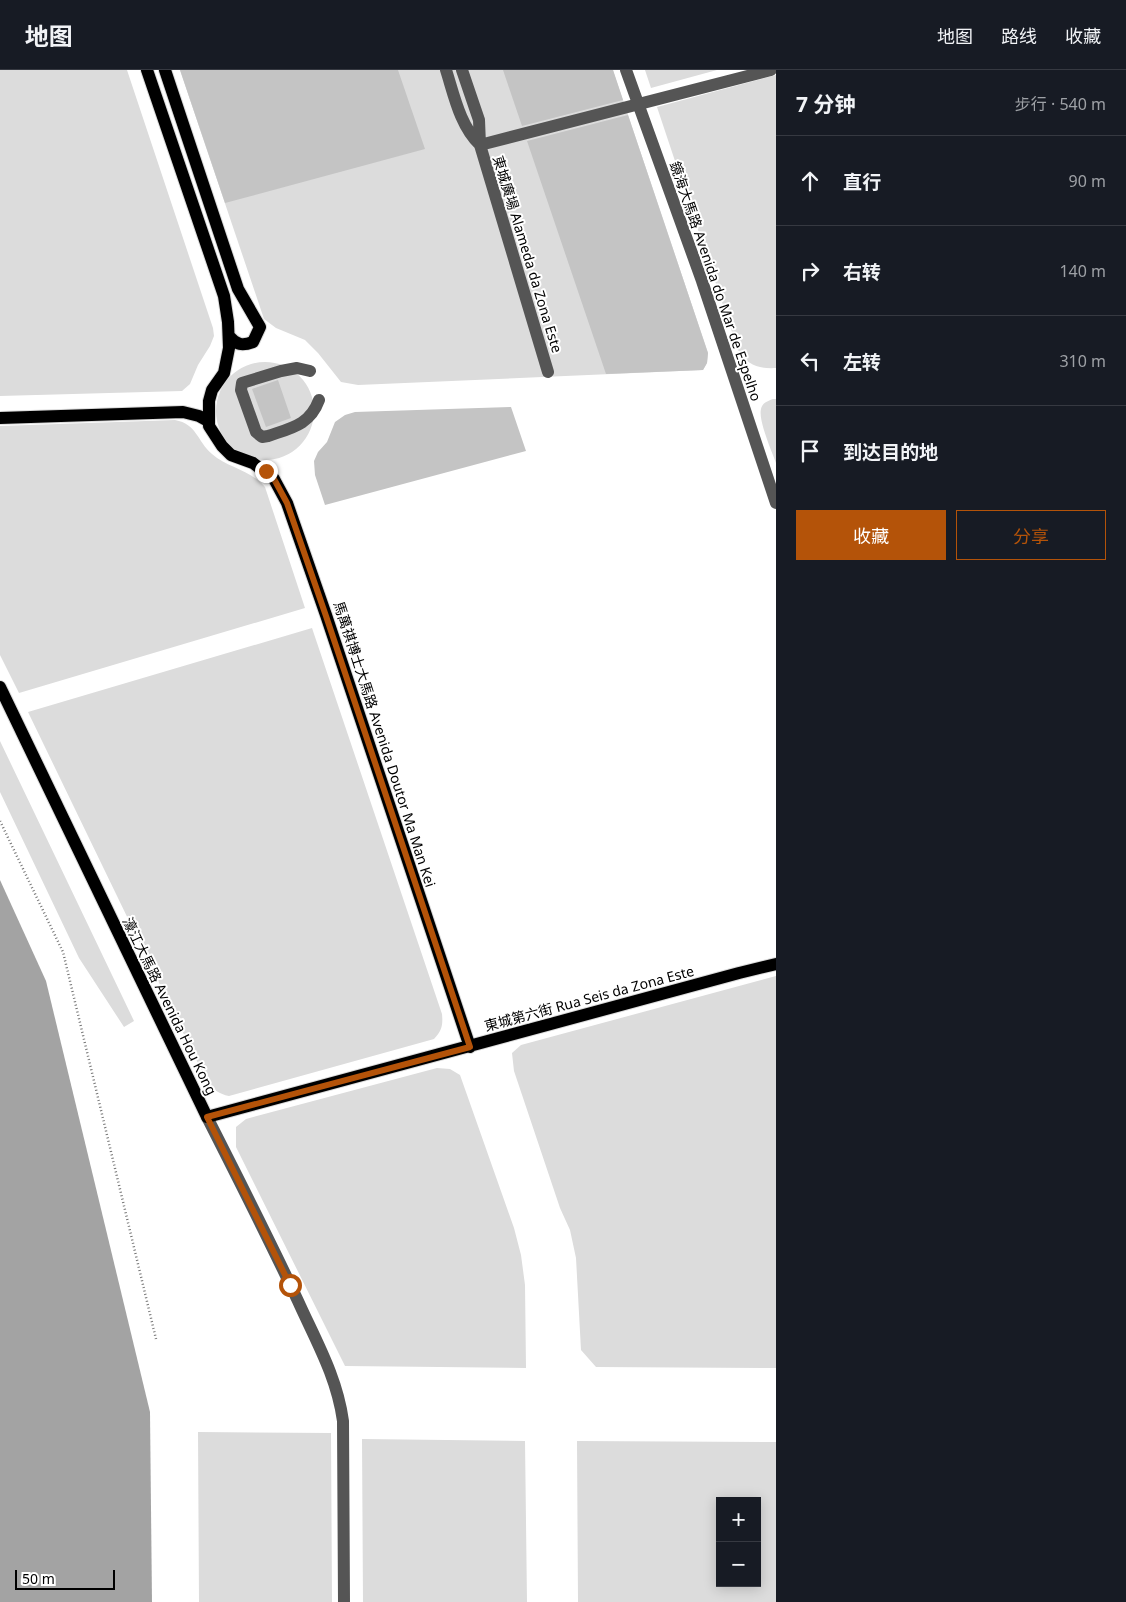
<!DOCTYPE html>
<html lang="zh">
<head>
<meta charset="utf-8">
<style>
	:root { --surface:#171b24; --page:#242831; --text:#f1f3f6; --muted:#9ea1a6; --line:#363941; --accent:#b45309 }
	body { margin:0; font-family:"Noto Sans","Noto Sans SC",sans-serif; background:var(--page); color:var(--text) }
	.controls { position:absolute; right:15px; bottom:15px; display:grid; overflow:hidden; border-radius:0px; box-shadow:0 2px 12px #0003 }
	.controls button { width:45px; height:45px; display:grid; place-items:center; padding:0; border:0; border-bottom:1px solid var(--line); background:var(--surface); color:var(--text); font:25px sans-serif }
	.scale { position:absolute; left:15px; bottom:12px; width:100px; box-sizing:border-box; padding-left:5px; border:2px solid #000; border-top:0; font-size:14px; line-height:18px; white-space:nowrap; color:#000; -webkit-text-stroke:4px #fff; paint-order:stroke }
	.stop { position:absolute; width:15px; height:15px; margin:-11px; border:4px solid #b45309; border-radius:50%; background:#fff }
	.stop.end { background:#b45309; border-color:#fff; box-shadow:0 1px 5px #0008 }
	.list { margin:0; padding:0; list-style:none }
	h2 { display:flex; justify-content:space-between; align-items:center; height:65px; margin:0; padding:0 20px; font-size:21px }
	h2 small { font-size:16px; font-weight:400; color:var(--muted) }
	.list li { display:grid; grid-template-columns:32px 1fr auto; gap:15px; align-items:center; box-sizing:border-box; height:90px; padding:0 20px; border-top:1px solid var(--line) }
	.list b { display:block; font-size:19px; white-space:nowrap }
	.list em { font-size:16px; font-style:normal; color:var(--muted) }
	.actions { display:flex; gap:10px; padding:15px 20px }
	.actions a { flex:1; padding:11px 0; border:1px solid var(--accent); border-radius:0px; text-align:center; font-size:18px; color:var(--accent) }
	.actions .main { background:var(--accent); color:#fff }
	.icon { flex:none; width:28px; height:28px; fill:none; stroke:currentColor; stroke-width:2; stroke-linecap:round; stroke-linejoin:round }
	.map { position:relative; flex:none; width:776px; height:1532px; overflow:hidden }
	header { display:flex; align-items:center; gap:30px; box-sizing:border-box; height:70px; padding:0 25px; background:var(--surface); border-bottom:1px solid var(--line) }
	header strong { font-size:24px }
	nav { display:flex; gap:28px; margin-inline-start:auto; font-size:18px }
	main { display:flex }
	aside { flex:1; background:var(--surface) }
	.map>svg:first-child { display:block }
	.green { fill:#dcdcdc; fill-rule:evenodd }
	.water { fill:#a3a3a3 }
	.building { fill:#c4c4c4 }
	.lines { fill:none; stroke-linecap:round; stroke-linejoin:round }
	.major-casing { stroke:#dbdbdb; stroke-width:14 }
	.path { stroke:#777; stroke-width:2.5; stroke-dasharray:1 2.5; stroke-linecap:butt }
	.minor { stroke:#555; stroke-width:12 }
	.major { stroke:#000; stroke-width:12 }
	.route { stroke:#b45309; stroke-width:6 }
	.labels { text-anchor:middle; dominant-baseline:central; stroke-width:4; stroke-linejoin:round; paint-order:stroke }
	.street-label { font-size:14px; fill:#000; stroke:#fff }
</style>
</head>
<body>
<header>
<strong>地图</strong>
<nav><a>地图</a><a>路线</a><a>收藏</a></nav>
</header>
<main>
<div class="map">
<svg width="776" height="1532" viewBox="0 0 776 1532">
	<rect width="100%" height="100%" fill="#fff"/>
	<path class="green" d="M 0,0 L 127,0 L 213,258 L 214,266 L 210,276 L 198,295 L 190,314 L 182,321 L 0,326 Z
		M 180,0 L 613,0 L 708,283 L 707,293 L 703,300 L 358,315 L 341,312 L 318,283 L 305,270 L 276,258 L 264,249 Z
		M 645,0 L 717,0 L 651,18 Z
		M 776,5 L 776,298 C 759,299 747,295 738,280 L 657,37 Z
		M216 341a49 49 0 1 1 98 0a49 49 0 1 1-98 0Z
		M 773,329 L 776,329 L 776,393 C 772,382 758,350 761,339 C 762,333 768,331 773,329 Z
		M 175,350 C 197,354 197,371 212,384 C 228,398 251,400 265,417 L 305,538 L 19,623 L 0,585 L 0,356 Z
		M 312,558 L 442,944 C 443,955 442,961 434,969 L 229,1026 C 219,1024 214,1020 207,1012 L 28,642 Z
		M 0,671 L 134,951 L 124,957 L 79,888 L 0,722 Z
		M 776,906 L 776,1298 L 596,1297 L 581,1280 L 576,1188 L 570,1160 L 560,1138 L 514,1001 L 512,983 L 521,975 Z
		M 437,998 L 450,999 L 460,1005 L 514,1158 L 521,1185 L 525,1215 L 526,1298 L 345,1296 L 236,1077 L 236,1057 L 246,1049 Z
		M 198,1362 L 331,1363 L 332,1532 L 199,1532 Z
		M 362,1369 L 525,1371 L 527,1532 L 363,1532 Z
		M 577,1371 L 776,1372 L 776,1532 L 578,1532 ZM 720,1431 L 757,1431 L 757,1513 L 720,1513 Z"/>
	<path class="water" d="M 0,810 L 46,911 L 150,1342 L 152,1532 L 0,1532 Z"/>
	<path class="building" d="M 180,0 L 398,0 L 425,79 L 225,133 Z
		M 503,0 L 613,0 L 623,30 L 522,56 Z
		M 628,45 L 708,283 L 707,293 L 703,300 L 606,304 L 527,71 Z
		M 278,310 L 291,348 L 266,357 L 252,319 Z
		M 511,337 L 526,381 L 325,435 L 315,405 L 314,391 L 318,382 L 327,372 L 335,352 L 345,345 L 355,342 Z"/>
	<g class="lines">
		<g class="major-casing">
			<path id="major" d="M 147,0 L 224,226 L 228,252 L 229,278 L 224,303 L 212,320 L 209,331 L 209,356 L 222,376 L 231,385 L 253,393 L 274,409 L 287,433 L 326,545 L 470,977
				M 165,0 L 238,219 L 260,257 L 253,272 C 242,276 237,275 229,266
				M 0,348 L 183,342 L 199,346 L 208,351
				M 0,617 L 207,1047 L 739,903 L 776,894"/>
		</g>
		<path class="path" d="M 0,751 L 63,882 L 156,1269"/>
		<path class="minor" d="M 446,0 C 454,25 460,56 480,75
			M 462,0 L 479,50 L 480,75 L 548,302
			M 626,0 L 702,211 L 776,433
			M 480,75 L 771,0
			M 310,301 L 297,298 L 281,301 L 242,313 L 241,320 L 256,362 L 262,367 L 268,366 C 291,358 310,355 319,330
			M 207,1047 C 238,1108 269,1169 298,1231 C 316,1271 337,1307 343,1351 L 344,1532"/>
		<use href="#major" class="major"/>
	</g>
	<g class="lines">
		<path class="route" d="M 266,401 L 274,409 L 287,433 L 326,546 L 470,977 L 207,1047 L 290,1215"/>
	</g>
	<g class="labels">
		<g class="street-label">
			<text transform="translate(528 184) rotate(73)">東城廣場 Alameda da Zona Este</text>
			<text transform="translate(716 211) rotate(71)">鏡海大馬路 Avenida do Mar de Espelho</text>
			<text transform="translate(385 674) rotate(72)">馬萬祺博士大馬路 Avenida Doutor Ma Man Kei</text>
			<text transform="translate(589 928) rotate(-15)">東城第六街 Rua Seis da Zona Este</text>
			<text transform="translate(170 936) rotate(64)">濠江大馬路 Avenida Hou Kong</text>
		</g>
	</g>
</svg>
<div class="controls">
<button>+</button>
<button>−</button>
</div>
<div class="scale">50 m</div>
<div class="stop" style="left:290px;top:1215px"></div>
<div class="stop end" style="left:266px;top:401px"></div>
</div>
<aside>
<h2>7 分钟<small>步行 · 540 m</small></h2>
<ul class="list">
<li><svg class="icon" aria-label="ahead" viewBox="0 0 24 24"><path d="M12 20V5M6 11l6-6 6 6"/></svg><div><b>直行</b></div><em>90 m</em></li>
<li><svg class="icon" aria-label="right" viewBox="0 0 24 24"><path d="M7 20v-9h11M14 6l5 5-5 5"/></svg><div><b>右转</b></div><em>140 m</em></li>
<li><svg class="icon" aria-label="left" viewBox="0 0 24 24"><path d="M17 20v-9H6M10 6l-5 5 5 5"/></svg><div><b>左转</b></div><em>310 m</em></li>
<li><svg class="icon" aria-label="arrive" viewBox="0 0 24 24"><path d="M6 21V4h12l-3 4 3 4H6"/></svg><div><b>到达目的地</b></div></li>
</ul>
<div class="actions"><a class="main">收藏</a><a>分享</a></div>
</aside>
</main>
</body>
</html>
